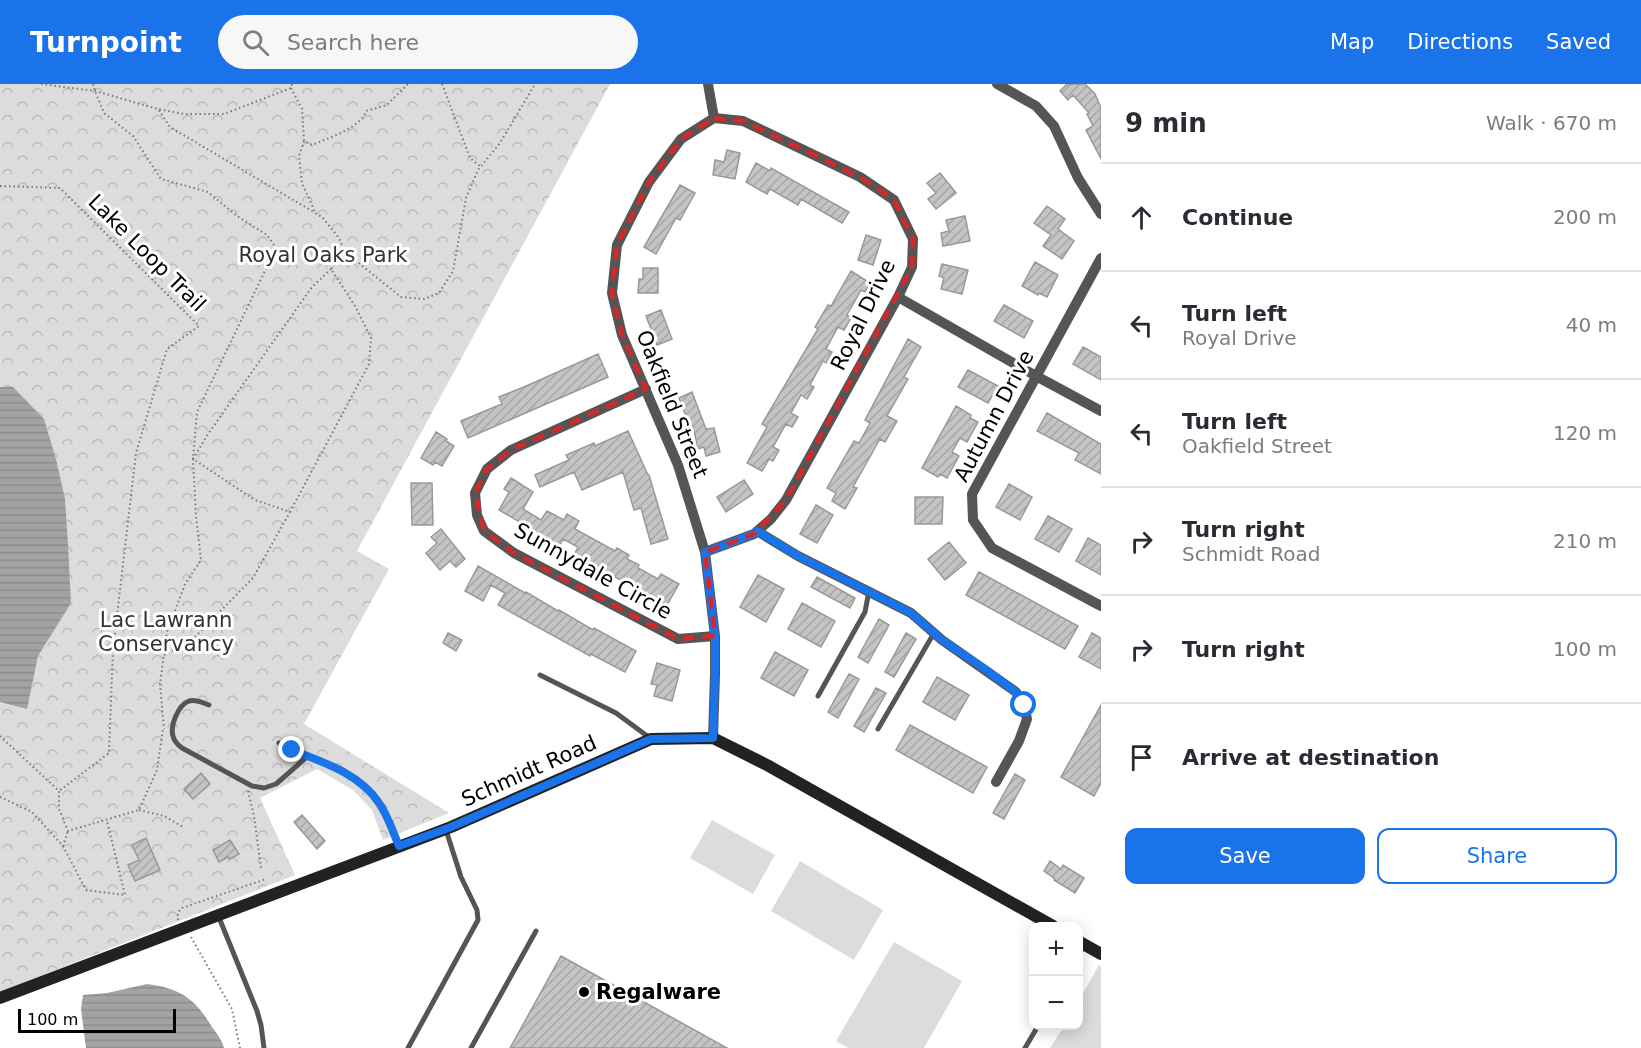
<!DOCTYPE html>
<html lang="en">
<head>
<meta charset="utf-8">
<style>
	:root { --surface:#fff; --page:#f7f7f7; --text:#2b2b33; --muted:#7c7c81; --line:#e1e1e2; --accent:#1a73e8 }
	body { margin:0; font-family:"DejaVu Sans",sans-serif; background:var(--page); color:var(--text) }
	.controls { position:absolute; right:18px; bottom:18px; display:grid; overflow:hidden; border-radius:12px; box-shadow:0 3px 15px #0003 }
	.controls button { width:54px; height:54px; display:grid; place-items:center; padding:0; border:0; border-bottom:2px solid var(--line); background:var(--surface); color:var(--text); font:30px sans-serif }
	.scale { position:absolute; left:18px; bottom:15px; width:158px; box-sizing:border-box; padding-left:6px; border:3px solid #000; border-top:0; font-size:16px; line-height:21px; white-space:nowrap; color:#000; -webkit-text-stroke:4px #fff; paint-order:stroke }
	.stop { position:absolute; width:18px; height:18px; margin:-14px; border:4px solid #1a73e8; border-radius:50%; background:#fff }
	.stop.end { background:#1a73e8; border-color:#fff; box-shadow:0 2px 6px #0008 }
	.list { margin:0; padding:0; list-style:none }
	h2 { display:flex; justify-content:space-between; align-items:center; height:78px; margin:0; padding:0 24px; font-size:26px }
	h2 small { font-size:20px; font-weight:400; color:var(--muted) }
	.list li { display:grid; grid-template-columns:39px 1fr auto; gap:18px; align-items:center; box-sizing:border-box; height:108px; padding:0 24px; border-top:2px solid var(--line) }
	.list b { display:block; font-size:22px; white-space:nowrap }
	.list p { margin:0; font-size:20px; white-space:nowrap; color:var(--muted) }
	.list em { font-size:20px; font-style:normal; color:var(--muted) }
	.actions { display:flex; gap:12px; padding:18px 24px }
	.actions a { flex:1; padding:14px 0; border:2px solid var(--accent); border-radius:12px; text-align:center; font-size:21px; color:var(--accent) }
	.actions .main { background:var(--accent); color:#fff }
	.icon { flex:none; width:33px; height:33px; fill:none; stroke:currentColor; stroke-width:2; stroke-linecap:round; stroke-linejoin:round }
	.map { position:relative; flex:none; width:1101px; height:964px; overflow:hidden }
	header { display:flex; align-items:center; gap:36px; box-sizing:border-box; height:84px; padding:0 30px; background:var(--accent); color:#fff }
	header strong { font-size:28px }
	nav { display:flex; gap:33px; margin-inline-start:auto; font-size:21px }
	.search { width:420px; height:54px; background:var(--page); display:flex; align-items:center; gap:15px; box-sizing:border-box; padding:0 21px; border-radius:33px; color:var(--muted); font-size:22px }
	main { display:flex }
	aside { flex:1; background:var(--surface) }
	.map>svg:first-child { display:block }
	.green { fill:#dcdcdc }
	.park { fill:url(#park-crowns) }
	.water { fill:url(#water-rules) }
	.building { fill:url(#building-hatch); stroke:#999; stroke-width:1.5 }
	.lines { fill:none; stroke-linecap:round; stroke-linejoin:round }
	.path { stroke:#777; stroke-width:2; stroke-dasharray:1.5 3; stroke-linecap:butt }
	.lane { stroke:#555; stroke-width:5 }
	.street { stroke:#555; stroke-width:10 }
	.secondary { stroke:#222; stroke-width:12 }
	.route { stroke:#1a73e8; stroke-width:8 }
	.marked { fill:none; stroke:#d62828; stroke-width:4.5; stroke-dasharray:12 8; stroke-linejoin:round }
	.poi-dot { fill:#000; stroke:#fff; stroke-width:2 }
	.labels { text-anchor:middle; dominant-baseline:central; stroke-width:6; stroke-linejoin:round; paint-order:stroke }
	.street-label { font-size:21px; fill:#000; stroke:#fff }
	.park-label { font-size:21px; fill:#333; stroke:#fff }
	.poi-label { font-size:21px; font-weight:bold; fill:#000; stroke:#fff; text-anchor:start }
</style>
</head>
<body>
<header>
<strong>Turnpoint</strong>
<div class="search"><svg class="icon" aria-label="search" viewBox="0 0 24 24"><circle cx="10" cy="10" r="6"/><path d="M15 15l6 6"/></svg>Search here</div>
<nav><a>Map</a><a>Directions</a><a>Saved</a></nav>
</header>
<main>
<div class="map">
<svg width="1101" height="964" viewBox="0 0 1101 964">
	<defs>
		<pattern id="park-crowns" width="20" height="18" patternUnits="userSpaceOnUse" patternTransform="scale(1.5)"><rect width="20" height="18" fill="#dcdcdc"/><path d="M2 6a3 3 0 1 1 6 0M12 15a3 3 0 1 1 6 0" fill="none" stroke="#bbb"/></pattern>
		<pattern id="water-rules" width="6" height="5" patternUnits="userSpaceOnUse" patternTransform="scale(1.5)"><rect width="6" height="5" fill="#a3a3a3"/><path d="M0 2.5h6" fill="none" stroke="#8b8b8b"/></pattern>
		<pattern id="building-hatch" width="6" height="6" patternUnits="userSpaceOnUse" patternTransform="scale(1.5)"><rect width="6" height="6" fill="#c4c4c4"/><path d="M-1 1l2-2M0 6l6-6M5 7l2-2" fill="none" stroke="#a7a7a7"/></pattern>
	</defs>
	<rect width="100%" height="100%" fill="#fff"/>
	<path class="green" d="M 712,736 L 775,771 L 753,810 L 690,774 Z
		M 800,777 L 883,826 L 854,876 L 771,827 Z
		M 894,858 L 962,897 L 924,964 L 848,964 L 836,957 Z
		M 1099,881 L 1101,882 L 1101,964 L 1050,964 L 1064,942 L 1078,942 L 1079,916 Z"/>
	<path class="park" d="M 0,0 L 610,0 L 357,467 L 389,485 L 304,640 L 449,729 L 383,756 L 372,726 L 353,706 L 317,685 L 260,714 L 295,791 L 0,908 Z"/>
	<path class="water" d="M 0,303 L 13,303 L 44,335 L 56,375 L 65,415 L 68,460 L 71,519 L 38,572 L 27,625 L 0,618 Z
		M 147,900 C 179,904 195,914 212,943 C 217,950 222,956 224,964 L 86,964 L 81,925 L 83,911 L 107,909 Z"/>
	<path class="building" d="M 1067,0 L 1085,0 L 1095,10 L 1101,24 L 1101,75 L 1086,46 L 1093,42 L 1087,30 L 1089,29 L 1073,11 L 1068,16 L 1060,7 Z
		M 727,66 L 740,69 L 735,95 L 713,91 L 715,76 L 724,78 Z
		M 756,79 L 770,87 L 771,84 L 849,128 L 842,139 L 801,115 L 798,121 L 770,105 L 767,110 L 746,98 Z
		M 940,89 L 956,109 L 936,125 L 928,115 L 936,109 L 927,99 Z
		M 680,101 L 695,109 L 680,136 L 676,134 L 656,170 L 644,163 Z
		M 1047,122 L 1065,135 L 1058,145 L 1074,157 L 1062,175 L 1043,162 L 1051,151 L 1034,139 Z
		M 965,132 L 970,157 L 943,162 L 941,149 L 949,147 L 946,136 Z
		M 866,151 L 881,156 L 873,181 L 858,176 Z
		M 1035,178 L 1058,191 L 1047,213 L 1039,209 L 1038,211 L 1022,202 Z
		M 942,180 L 968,186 L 962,210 L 941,205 L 944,194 L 939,192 Z
		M 643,184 L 658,184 L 658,209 L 638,209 L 639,195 L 643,195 Z
		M 851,187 L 870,199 L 865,208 L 861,206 L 847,231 L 851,234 L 844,246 L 838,243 L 826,265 L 832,268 L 826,279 L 823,277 L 810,301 L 814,303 L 807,315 L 801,311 L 791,329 L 798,333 L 792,343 L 786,340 L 773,363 L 779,366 L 773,377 L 769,375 L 762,387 L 747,379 L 767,343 L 762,340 L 818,245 L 815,243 L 828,221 L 831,222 Z
		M 1004,221 L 1033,237 L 1024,254 L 994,237 Z
		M 661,226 L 672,255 L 657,261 L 646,232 Z
		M 908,255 L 921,263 L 904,293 L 908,295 L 887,332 L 897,337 L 885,358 L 880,355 L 853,403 L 857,404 L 845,425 L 832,417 L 836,409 L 827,404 L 854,357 L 859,359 L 870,339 L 865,336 Z
		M 1083,263 L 1101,273 L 1101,296 L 1073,280 Z
		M 598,270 L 608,293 L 468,354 L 461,337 L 502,320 L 499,313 L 524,303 Z
		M 968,286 L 998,302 L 988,319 L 958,303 Z
		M 692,308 L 706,345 L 714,344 L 720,368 L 706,372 L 704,363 L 698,365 L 693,342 L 690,343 L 679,314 Z
		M 956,322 L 971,331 L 970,334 L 978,338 L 967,358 L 960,354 L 952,368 L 959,372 L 947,394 L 940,390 L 938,393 L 922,384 Z
		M 1047,329 L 1101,360 L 1101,390 L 1075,376 L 1079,369 L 1037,347 Z
		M 628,347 L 648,391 L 649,391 L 668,455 L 651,460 L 641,424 L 634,426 L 623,388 L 582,406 L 574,388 L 540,403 L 535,391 L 569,376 L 566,371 L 594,359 L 595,362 Z
		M 436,348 L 447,355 L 446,357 L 454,362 L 442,382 L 435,378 L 433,381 L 421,374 Z
		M 511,394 L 533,408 L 523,425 L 541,436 L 547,427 L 564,436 L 567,430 L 579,437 L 575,445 L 615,467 L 617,464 L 629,471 L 627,475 L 639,481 L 638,484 L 658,495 L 661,490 L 679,500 L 667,521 L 574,471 L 578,463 L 563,455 L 559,463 L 534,450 L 535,447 L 499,426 L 509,408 L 504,405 Z
		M 744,396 L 753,410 L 726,428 L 717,413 Z
		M 411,399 L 432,399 L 433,441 L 412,441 Z
		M 1009,400 L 1032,413 L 1020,436 L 996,423 Z
		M 915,413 L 943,413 L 942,440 L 915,440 Z
		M 816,421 L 833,431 L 817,459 L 800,450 Z
		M 1048,432 L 1072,445 L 1059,468 L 1035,455 Z
		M 441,445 L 465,475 L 456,483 L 450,477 L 440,486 L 426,469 L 437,459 L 431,453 Z
		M 1088,454 L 1101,461 L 1101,491 L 1076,477 Z
		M 949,458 L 966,479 L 945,496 L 928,475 Z
		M 478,482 L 525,509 L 526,508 L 558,527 L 559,526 L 593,546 L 594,544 L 636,567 L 625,588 L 591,570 L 590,572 L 498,521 L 505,509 L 491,501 L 483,517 L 465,507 Z
		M 979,488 L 1078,542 L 1065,565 L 966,511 Z
		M 758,491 L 784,505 L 766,538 L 740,523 Z
		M 817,493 L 855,514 L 850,524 L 811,503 Z
		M 802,519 L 835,537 L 821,563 L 788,545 Z
		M 879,535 L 889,541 L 868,579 L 858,573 Z
		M 448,549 L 462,556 L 456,567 L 443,559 Z
		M 906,549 L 916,555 L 894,593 L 885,588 Z
		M 1092,549 L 1101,554 L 1101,585 L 1079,573 Z
		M 775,568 L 808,586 L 794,612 L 761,594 Z
		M 657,579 L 680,586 L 672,617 L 654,612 L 657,601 L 651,600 Z
		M 849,590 L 859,595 L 838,634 L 828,628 Z
		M 937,593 L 969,611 L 955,636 L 923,618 Z
		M 876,604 L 886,609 L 864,648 L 854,642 Z
		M 1101,621 L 1101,699 L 1094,712 L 1061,693 Z
		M 910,641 L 987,683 L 973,709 L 896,666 Z
		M 201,689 L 210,700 L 193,715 L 184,705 Z
		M 1015,690 L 1025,696 L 1004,735 L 993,729 Z
		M 302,731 L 325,757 L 317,765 L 294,738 Z
		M 146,754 L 160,786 L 135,797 L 128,781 L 139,776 L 132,761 Z
		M 230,756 L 239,770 L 230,775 L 228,773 L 219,778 L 213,766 Z
		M 1050,777 L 1061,785 L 1063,781 L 1084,794 L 1075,809 L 1054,796 L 1055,795 L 1044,787 Z
		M 561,872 L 727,964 L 510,964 Z"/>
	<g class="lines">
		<path class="path" d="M 41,0 L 95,7 L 158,25
			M 93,0 L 95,7 L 104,29 L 133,52 L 161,95 L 208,108 L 237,132 L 267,151 L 276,164 L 197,328 L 193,375 L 196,432 L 201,476 L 185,500 L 167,548 L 160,600 L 164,645
			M 292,0 L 291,4 L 224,30 L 184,30 L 158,25 L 170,43 L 322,133 L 339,154 L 345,168 L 401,213 L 424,215 L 439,209 L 453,187 L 466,114 L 478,86 L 500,59 L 535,0
			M 442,0 L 470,74 L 481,83
			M 291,4 L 302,25 L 304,57 L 312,61 C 328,54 361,44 366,27 L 387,21 L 408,0
			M 304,57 L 299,72 L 302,99 L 315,128
			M 0,102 L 60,104 L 199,242 L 167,265 L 136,369 L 113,566 L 109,669 L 59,707
			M 331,185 L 312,203 L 208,350 L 193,375 L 255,416 L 290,428 L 369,280 L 371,254 L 355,222 L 331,185 L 344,168
			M 164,571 L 192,556 L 253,494 L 290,428
			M 0,652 L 59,707 L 59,725 L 68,747 L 139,726 L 157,686 L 163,645
			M 248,707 L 254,732 L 261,784
			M 0,713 L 32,728 L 63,762 L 68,747
			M 139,726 L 164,732 L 183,743
			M 63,762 L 86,806 L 125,811 L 107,737
			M 178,836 L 178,828 L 182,824 L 266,795
			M 191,853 L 232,925 L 240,964"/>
		<path class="lane" d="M 540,591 L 616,629 L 650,654
			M 818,612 L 865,528 L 869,507
			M 209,621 C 203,619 196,615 189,617 C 178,621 170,642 173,652 C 174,657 178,661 182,664 L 252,702 L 264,704 L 276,700 L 308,672
			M 878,645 L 934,549
			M 279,659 C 313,677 358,685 380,720 C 388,733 393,749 399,762
			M 218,831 L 257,927 L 261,941 L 264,964
			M 1078,871 L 1084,862
			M 408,964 L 478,836 L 477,826 L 461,793 L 446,746
			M 471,964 L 536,847
			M 1025,964 L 1038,942"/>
		<path class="street" d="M 708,0 L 714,34
			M 997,0 L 1036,22 L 1054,42 L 1078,94 L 1101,130
			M 1101,174 L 972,410 L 973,436 L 992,464 L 1101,522
			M 898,213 L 1036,292 L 1101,327
			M 646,305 L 511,366 L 487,385 L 475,409 L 477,431 L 484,447 L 514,469 L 678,555 L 715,552
			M 757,447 L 798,472 L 911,529 L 942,556 L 1016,608 L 1024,621 L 1027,635 L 1019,657 L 996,698
			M 705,468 L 754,450 L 771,435 L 786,416 L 898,213 L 912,183 L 913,155 L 894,116 L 860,93 L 743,37 L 714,34
			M 713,654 L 715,590 L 715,552 L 705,468 L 678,381 L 622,251 L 612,209 L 617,161 L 649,98 L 681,55 L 714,34"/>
		<path class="secondary" d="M 1078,857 L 1101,870
			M 0,914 L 451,743 L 651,655 L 713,654 L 767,681 L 1053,842"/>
	</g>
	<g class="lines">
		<path class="route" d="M 292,666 C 323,678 360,690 379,719 C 388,732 393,748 399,762 L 451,743 L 651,655 L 713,654 L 715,590 L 715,552 L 705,468 L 754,450 L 757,447 L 798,472 L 911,529 L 942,556 L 988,587 L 1016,608 L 1024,621"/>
	</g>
	<path class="marked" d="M 714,34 L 743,37 L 860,93 L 894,116 L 913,155 L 912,183 L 786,416 L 754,450 L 705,468 L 715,552 L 678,555 L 514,469 L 484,447 L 475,409 L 487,385 L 511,366 L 646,305 L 622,251 L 612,209 L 617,161 L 649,98 L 681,55 Z"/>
	<circle class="poi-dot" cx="584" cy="908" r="6"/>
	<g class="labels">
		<g class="street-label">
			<text transform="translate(147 169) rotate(45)">Lake Loop Trail</text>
			<text transform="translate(863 231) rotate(-64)">Royal Drive</text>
			<text transform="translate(672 320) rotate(68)">Oakfield Street</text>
			<text transform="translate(994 332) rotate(-62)">Autumn Drive</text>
			<text transform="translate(593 487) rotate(29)">Sunnydale Circle</text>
			<text transform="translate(529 687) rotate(-24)">Schmidt Road</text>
		</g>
		<g class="park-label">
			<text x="323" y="171">Royal Oaks Park</text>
			<text x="166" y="536">Lac Lawrann<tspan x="166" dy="24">Conservancy</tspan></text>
		</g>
		<g class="poi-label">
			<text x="596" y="908">Regalware</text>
		</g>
	</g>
</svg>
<div class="controls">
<button>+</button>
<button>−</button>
</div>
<div class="scale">100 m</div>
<div class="stop" style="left:1024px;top:621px"></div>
<div class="stop end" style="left:292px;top:666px"></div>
</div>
<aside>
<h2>9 min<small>Walk · 670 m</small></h2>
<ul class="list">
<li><svg class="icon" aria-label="ahead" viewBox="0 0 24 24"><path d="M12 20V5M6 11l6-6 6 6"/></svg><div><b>Continue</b></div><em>200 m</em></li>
<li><svg class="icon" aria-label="left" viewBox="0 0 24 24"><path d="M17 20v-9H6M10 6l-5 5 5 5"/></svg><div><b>Turn left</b><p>Royal Drive</p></div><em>40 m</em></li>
<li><svg class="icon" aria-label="left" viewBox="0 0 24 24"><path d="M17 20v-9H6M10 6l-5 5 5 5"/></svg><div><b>Turn left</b><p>Oakfield Street</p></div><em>120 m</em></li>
<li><svg class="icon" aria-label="right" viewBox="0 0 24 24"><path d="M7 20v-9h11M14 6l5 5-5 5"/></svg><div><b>Turn right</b><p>Schmidt Road</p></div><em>210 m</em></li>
<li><svg class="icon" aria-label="right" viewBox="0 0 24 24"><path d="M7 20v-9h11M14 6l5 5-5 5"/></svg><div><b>Turn right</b></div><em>100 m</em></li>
<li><svg class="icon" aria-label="arrive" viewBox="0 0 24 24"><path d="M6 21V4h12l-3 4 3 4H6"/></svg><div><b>Arrive at destination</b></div></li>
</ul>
<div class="actions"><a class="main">Save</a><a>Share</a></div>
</aside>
</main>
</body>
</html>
